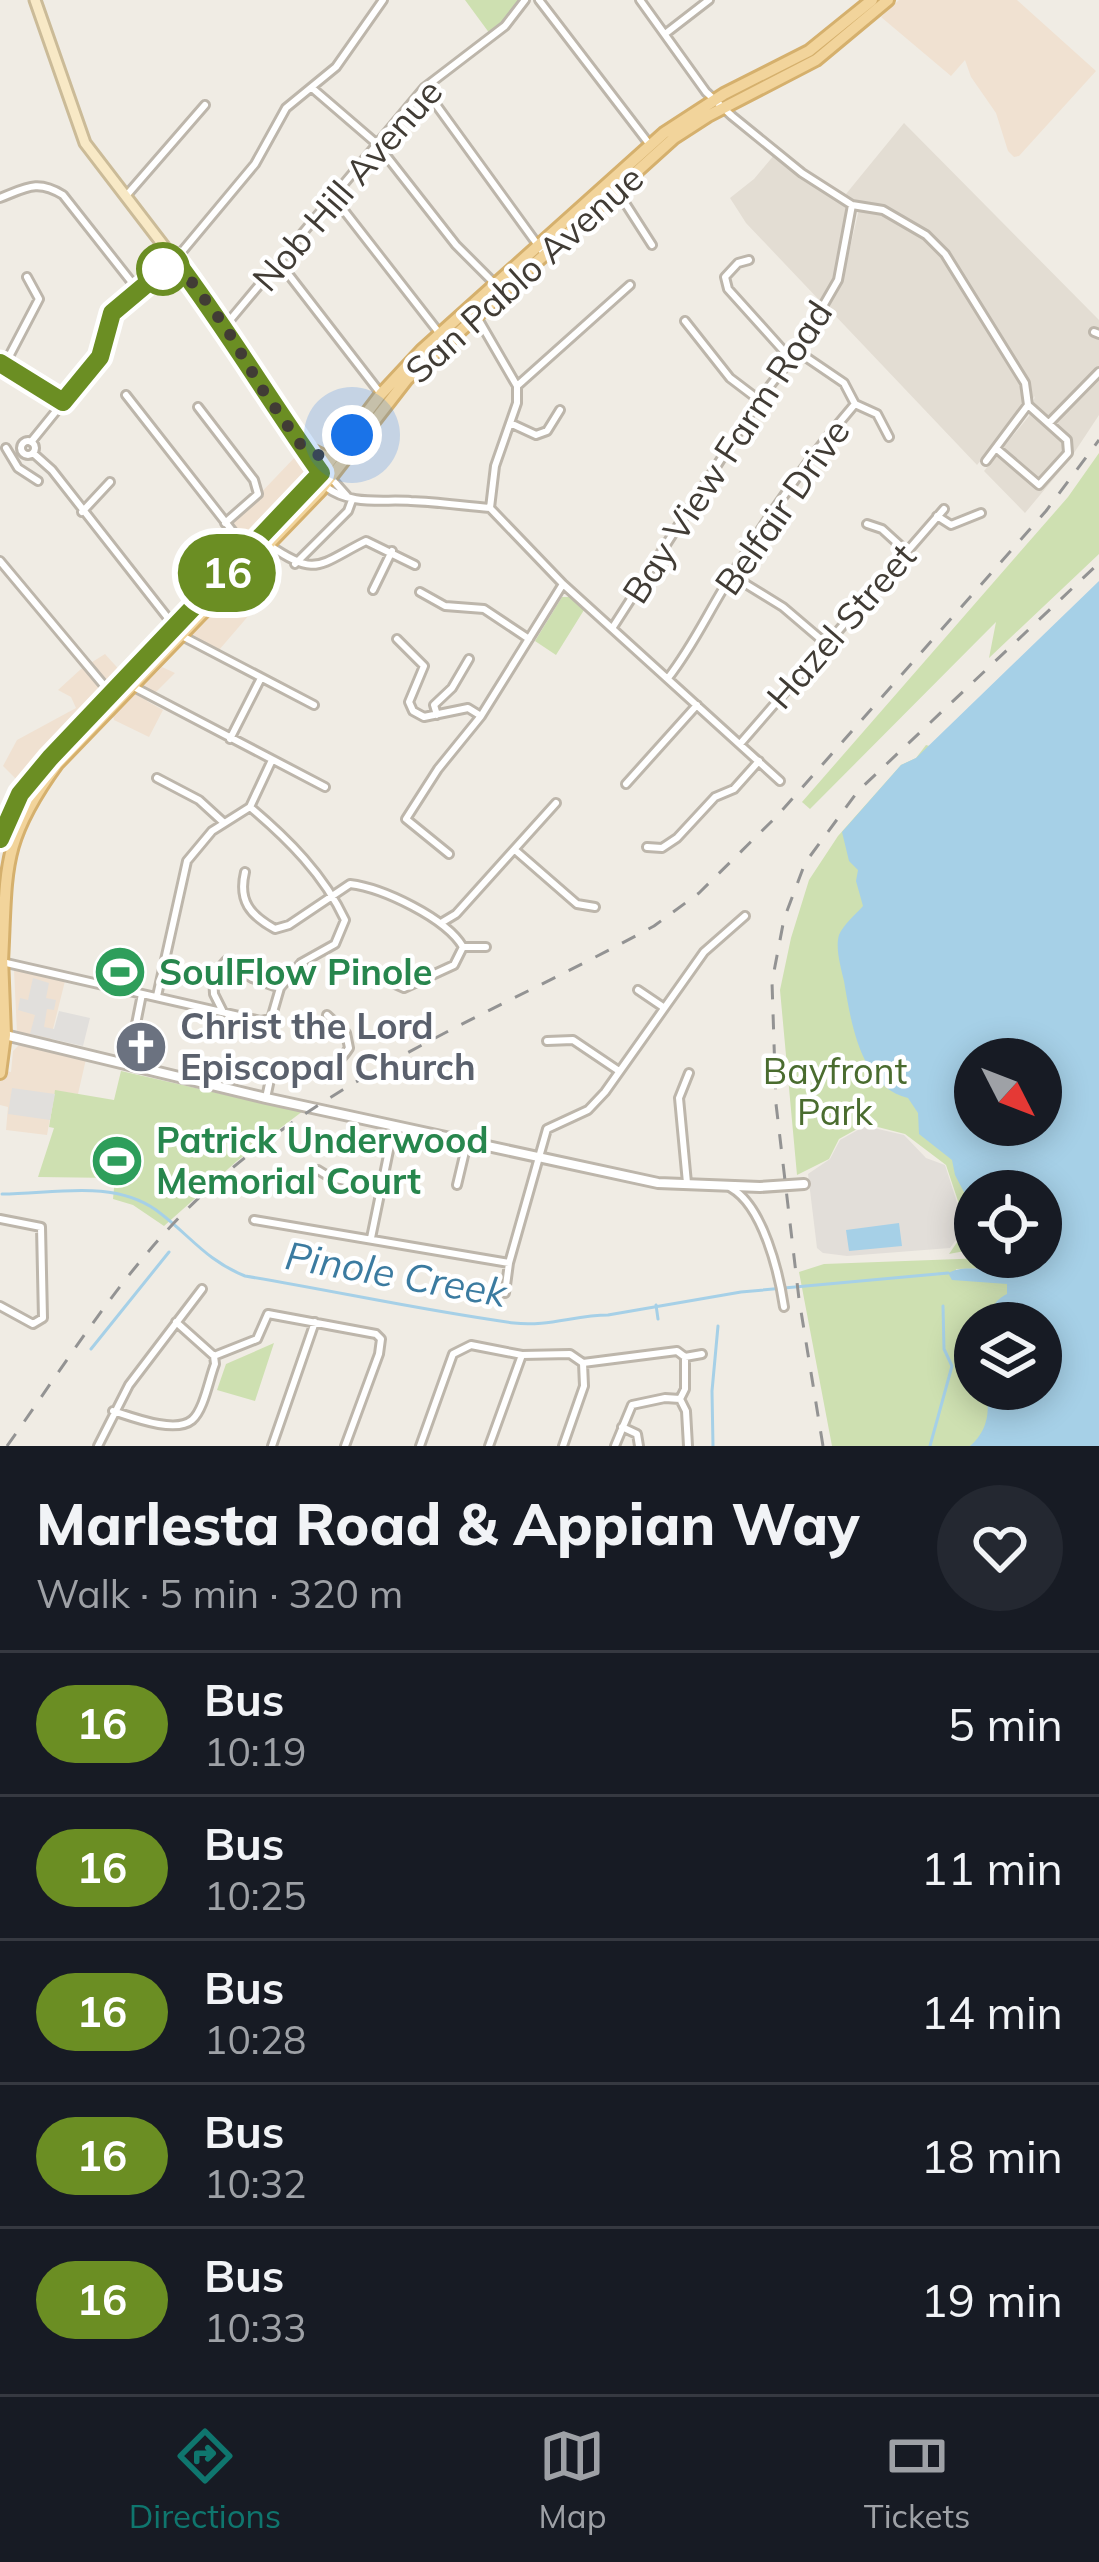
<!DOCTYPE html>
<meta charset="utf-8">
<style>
body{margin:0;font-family:Mulish,sans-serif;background:#242831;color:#f1f3f6;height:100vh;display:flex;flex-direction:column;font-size:45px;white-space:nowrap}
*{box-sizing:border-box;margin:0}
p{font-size:39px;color:#9ea1a6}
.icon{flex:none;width:66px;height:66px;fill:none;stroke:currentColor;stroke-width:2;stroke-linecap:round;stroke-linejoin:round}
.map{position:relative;height:1446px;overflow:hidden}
.panel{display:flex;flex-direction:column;background:#171b24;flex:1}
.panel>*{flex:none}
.badge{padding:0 24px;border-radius:39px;font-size:42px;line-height:78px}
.needle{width:78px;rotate:132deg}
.buttons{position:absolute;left:954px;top:1038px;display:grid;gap:24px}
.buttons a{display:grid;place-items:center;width:108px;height:108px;border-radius:50%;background:#171b24;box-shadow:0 6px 30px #0003;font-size:60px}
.you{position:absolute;width:60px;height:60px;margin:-30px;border:9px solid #fff;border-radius:50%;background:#1a73e8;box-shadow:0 0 0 18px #1a73e833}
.map>.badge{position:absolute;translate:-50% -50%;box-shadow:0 0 0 6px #fff}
.round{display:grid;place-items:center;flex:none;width:126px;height:126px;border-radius:63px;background:#242831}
.head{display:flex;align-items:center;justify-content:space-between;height:204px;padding:0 36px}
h1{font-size:57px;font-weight:800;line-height:90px}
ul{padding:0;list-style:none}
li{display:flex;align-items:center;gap:36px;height:144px;padding:0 36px;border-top:3px solid #363941}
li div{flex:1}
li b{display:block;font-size:45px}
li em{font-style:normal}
li .badge{min-width:132px;font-weight:700;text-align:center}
.tabs{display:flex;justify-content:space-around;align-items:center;height:168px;border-top:3px solid #363941;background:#171b24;font-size:33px;color:#9ea1a6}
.tabs a{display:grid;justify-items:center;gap:6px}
.tabs .active{color:#0f766e}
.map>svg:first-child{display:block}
.residential{fill:#e3ddd3}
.commercial{fill:#f0e1d1}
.industrial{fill:#e2ded9}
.green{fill:#cee0b1;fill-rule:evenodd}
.parking{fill:#e1dfdc}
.water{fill:#a6d0e7;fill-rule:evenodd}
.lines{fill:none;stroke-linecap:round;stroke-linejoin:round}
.stream{stroke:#a6d0e7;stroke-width:3}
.minor-casing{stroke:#bdb6ab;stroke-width:12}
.tertiary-casing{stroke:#bdb6ab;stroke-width:14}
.secondary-casing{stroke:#cbbb98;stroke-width:15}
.primary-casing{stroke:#d5b06d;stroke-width:16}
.minor{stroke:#fff;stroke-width:6}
.tertiary{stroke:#fff;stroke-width:8}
.secondary{stroke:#f8e9c6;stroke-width:9}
.primary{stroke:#f2d49b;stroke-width:10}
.rail{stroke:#939393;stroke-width:3;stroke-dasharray:15 15;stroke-linecap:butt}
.line-casing{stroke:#fff;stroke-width:27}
.line{stroke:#6b8e23;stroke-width:18}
.walk{stroke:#413c35;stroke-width:12;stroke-dasharray:0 21.6}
.stop-dot{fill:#fff;stroke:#6b8e23;stroke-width:6}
.labels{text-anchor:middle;stroke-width:9;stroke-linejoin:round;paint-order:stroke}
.street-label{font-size:36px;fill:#413c35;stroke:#fff}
.leisure-label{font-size:36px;font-weight:bold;fill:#27864d;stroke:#fff;text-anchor:start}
.worship-label{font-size:36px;font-weight:bold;fill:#5b616d;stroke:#fff;text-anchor:start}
.park-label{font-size:36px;fill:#4a6c2f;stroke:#fff}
.water-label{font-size:39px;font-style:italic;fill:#3b7ba0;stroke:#fff}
</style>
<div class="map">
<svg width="1099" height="1446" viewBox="0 0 1099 1446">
<rect width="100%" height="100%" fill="#f0ece4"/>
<path class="residential" d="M 904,123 L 1099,320 L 1099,415 L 1070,459 L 1025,513 L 984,471 L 1029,416 L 1035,396 L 977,465 L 828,308 L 845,270 L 859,209 L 846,194 Z
M 775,154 L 848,206 L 835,277 L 822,303 L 746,223 L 730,198 L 754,179 Z"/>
<path class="commercial" d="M 899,0 L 1017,0 L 1096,71 L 1019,156 L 1014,157 L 1008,151 L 996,113 L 971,77 L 965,60 L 951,76 L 881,17 Z
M 296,456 L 312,476 L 249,542 L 231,524 Z
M 249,574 L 269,592 L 219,650 L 188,636 Z
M 105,654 L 124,675 L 21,784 L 3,766 L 17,740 L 76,708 L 71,697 L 58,690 L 81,669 Z
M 162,667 L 175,673 L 147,701 L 163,710 L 149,737 L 114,720 L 113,716 Z
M 14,970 L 65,981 L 50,1041 L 17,1033 Z
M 19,1045 L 86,1059 L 78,1094 L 55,1091 L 47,1135 L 6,1130 L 8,1107 L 0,1105 L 0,1070 L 11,1072 L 13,1051 Z"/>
<path class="industrial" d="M 865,1126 L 904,1135 L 926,1158 L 945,1165 L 965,1227 L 950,1248 L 847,1256 L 823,1253 L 817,1248 L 808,1174 L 830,1159 L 840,1140 Z"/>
<path class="green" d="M 465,0 L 521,0 L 512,14 L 490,34 Z
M 1099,453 L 1099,554 L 989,658 L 996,622 L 810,809 L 802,802 L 1068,497 Z
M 562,597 L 569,597 L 584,610 L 556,655 L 535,641 Z
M 926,745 L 1099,797 L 1041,1191 L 975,1191 L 975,1249 L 949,1254 L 967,1228 L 946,1165 L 905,1134 L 866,1124 L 839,1139 L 829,1159 L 797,1175 L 780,990 L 791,938 L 809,880 L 838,836 L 901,765 L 916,758 ZM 975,1059 L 1041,1059 L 1041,1125 L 975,1125 Z
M 121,1071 L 284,1108 L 303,1111 L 237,1161 L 164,1226 L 133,1205 L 113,1199 L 115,1178 L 38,1177 L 54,1128 L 49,1127 L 55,1090 L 114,1100 Z
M 1013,1257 L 997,1268 L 956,1269 L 953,1280 L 1002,1280 L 1007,1284 L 1007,1294 L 1099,1293 L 1099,1446 L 832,1446 L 799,1272 L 824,1264 ZM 975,1323 L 1041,1323 L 1041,1389 L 975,1389 Z
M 274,1343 L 255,1401 L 217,1390 L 226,1364 Z"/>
<path class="parking" d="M 33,978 L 49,983 L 46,998 L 56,1000 L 54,1010 L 47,1009 L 44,1027 L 54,1029 L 59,1011 L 90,1018 L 83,1046 L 30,1034 L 35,1015 L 18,1010 L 20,998 L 28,1000 Z
M 12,1088 L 55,1094 L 50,1120 L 8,1114 Z"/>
<path class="water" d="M 1099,581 L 1099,1446 L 970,1446 C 987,1432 992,1409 984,1389 L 1041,1389 L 1041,1323 L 992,1323 C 992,1308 993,1301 1007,1294 L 1007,1284 L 952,1280 L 948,1273 C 962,1266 975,1270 990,1268 C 1010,1266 1016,1257 1041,1257 L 1041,1191 L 975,1191 L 975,1213 L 955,1175 L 952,1160 L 919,1134 L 918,1113 L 908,1098 C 860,1086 851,1022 844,981 C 841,968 835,948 839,935 C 843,925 856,914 863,906 L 856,881 L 858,870 L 849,861 L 842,832 L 901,765 L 916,758 ZM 1041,1059 L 1041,1125 L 975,1125 L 975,1059 Z
M 899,1223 L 902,1246 L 849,1251 L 846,1230 Z"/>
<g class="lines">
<path class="stream" d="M 2,1194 C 53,1194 112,1179 156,1210 C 189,1234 205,1260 245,1276 C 335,1291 425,1311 514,1323 C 547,1327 576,1315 608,1315 L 741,1292 L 948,1273
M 656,1305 L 658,1319
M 91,1349 L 169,1252
M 713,1446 L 712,1391 L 718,1326
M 930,1446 L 952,1366 L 944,1349 L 943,1306"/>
<g class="minor-casing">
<path id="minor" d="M 539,0 L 650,145
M 640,0 L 706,92 L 732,116 L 802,173 L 852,205 L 883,210 L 926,235 L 945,254 L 1025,383 L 1028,405
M 665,34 L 709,0
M 312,88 L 377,144 L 456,245 L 493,282
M 424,88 L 545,255
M 618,192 L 652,245
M 126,196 L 205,105
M 0,198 C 26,188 37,179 63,195 L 137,289
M 335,199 L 447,343
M 749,260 L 738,263 L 725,277 L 728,289 L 790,358
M 279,262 L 381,394
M 477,317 L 517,386 L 517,403 L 495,466 L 490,508
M 685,321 L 730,378 L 759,400
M 225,326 L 424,88 L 505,26 L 525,0
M 1094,332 L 1099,334
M 797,351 L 844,383 L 855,404
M 0,364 L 63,402
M 4,366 L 39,299 L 27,277
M 517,386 L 630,285
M 126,395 L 248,551
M 855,404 L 877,414 L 889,437
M 198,407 L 254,480 L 258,494 L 225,523
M 510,423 L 536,435 L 547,431 L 560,410
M 1049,423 L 1099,372
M21 448a7 7 0 1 1 14 0a7 7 0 1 1-14 0Z
M 31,442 L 100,357 L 112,313 L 175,260 L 255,164 L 286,108 L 336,67 L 383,0
M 6,448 L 18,468 L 38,481
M 997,449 L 1039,485 L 1068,453 L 1067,440 L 1028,405
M 33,453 L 52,470 L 182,636 L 314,705
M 986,461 L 1028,405
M 331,478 L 347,496
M 326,487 C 351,506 382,499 411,501 C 438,502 464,506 490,508 L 563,584 L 780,781
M 82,512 L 110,482
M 937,516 L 951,525 L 981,513
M 867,524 L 882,529 L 905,550
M 269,545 C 317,578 318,565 366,541 L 415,565
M 0,561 L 112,695
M 295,564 L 348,511 L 352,500
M 731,575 L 783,607 L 824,642
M 373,590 L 392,551
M 420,592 L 445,606 L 484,609 L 529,639
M 613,627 L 759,400 L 797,351 L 838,280 L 852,205
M 397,639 L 424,666 L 409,702 L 413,711 L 424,717 L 468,708 L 481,716
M 668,678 C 694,645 710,608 733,573 C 770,513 809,457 855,404
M 132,686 L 325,787
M 437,715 L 434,705 L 452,688 L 469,659
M 230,739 L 261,678
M 740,744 L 944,509
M 157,778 L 199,800 L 223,822
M 626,784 L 697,705
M 250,807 L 272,760
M 647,847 L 662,848 L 677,838 L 715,797 L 734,789 L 759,761
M 515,850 L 577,904 L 595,907
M 449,854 L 406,819 L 438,769 L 481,716 L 563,584
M 245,872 C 238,901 250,915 275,929 L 289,925 L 350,884 C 383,888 446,918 463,947 L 454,965 L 404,988 L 386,980
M 441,923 L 456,914 L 556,803
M 463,947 L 486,947
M 2,962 L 261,1021 L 271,1019 L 280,988
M 638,990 L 663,1007
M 157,996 L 187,861 L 212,831 L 250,807
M 223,1012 L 214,994 L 213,976 L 226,961 L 252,978 L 280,988 L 301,963 L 335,944 L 345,920 C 324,875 288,839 250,807
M 547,1041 L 573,1040 L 619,1071
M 128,1064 L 142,994
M 266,1098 L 272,1070 L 278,1067 C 304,1076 333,1074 349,1048 L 346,1033 L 327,1015
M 318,1170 L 331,1178 L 380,1188
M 687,1183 L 679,1098 L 689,1073
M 457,1185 L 467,1143
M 731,1188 C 763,1206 779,1273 784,1307
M 0,1219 L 41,1227 L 43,1318 L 33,1324 L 0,1306
M 254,1220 L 509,1263
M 371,1238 L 394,1126
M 505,1293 L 509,1263 L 547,1129 L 588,1110 L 605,1092 L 704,952 L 745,916
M 214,1356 L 257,1339 L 268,1314 L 376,1334 L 381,1339 L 379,1354 L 345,1446
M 583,1363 L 677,1351 L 685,1357 L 702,1354
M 680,1399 L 686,1411 L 688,1446
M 680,1399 L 685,1389 L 685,1357
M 113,1411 C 132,1417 175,1434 192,1420 C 204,1410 209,1379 215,1364 L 214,1356 L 176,1322
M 622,1427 L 637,1434 L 639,1446
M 98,1446 L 129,1385 L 202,1289
M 272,1446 L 315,1322
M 420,1446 L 453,1354 L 471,1345 L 522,1355 L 570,1354 L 583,1363
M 489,1446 L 522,1355
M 563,1446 L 584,1386 L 583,1363
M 615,1446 L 632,1405 L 665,1398 L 680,1399"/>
</g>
<g class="tertiary-casing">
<path id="tertiary" d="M 5,1035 L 266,1098 L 658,1183 L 760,1187 L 804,1184"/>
</g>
<g class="secondary-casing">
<path id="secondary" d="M 35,0 L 85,143 L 225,326 L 323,480"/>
</g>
<g class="primary-casing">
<path id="primary" d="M 301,445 L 326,457 L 338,452
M 0,839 L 21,794 L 50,757 L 321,473 L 381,394 L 422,350 L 664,133 L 724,94 L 809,51 L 872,0
M 2,962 C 7,868 0,843 57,764 L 320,491 L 407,379 L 674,138 L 708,116 L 816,60 L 888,0
M 0,1073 L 5,1035 L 2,957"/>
</g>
<use href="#minor" class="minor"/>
<use href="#tertiary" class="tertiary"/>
<use href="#secondary" class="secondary"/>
<use href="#primary" class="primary"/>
<path class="rail" d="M 7,1446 C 72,1355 130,1258 215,1183 C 343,1069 505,1008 654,926 L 699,893 L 778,815 L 1046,511 L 1099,440
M 823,1446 L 799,1299 L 776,1104 L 772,982 L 784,919 L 805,863 L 858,791 L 1099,563"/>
</g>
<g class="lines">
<g class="line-casing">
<path id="line" d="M 0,363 L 63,402 L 100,357 L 112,313 L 175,260 C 227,329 271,403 321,473 L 50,758 L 20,794 L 0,839"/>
</g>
<use href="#line" class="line"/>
<path class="walk" d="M 163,269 L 175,260 L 225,326 L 262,389 L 301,445 L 320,456 L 331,456 L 352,435"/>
</g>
<defs>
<g id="stadium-disc" transform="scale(2.7)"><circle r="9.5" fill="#2e9e5b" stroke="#fff"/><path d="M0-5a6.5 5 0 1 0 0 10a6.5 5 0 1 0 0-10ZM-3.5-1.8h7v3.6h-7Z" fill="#fff"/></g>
<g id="church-disc" transform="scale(2.7)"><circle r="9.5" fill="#6b7280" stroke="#fff"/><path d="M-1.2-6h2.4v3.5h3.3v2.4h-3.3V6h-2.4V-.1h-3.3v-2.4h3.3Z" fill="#fff"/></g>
</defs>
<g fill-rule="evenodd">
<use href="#stadium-disc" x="120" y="972"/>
<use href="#church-disc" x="141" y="1047"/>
<use href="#stadium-disc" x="117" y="1161"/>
</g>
<circle class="stop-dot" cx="163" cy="269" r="24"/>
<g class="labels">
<g class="street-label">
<text transform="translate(347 185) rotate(-49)" y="13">Nob Hill Avenue</text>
<text transform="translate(524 274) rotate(-42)" y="13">San Pablo Avenue</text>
<text transform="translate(727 452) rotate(-57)" y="13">Bay View Farm Road</text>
<text transform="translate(782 507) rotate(-55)" y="13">Belfair Drive</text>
<text transform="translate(841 626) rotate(-49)" y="13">Hazel Street</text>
</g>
<g class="leisure-label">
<text x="159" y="985">SoulFlow Pinole</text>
<text x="156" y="1153">Patrick Underwood<tspan x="156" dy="41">Memorial Court</tspan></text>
</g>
<g class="worship-label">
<text x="180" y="1039">Christ the Lord<tspan x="180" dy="41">Episcopal Church</tspan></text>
</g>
<g class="park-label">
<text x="835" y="1084">Bayfront<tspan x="835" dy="41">Park</tspan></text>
</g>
<g class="water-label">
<text transform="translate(396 1274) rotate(10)" y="14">Pinole Creek</text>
</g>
</g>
</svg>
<div class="buttons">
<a><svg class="needle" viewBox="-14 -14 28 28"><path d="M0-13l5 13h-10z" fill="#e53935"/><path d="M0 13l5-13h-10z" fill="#9ea1a6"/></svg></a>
<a><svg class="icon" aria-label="locate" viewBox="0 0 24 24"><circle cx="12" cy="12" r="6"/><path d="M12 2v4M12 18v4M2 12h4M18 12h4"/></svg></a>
<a><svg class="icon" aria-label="layers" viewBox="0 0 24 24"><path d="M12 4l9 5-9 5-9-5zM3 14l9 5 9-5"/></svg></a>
</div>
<div class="you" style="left:352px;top:435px"></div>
<b class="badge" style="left:227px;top:573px;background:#6b8e23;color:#fff">16</b>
</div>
<section class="panel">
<div class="head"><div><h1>Marlesta Road &amp; Appian Way</h1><p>Walk · 5 min · 320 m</p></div><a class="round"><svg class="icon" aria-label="heart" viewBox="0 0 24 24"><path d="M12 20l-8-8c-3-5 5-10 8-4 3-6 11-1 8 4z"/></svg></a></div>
<ul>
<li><span class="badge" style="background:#6b8e23;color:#fff">16</span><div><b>Bus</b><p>10:19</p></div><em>5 min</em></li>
<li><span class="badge" style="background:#6b8e23;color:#fff">16</span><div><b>Bus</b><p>10:25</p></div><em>11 min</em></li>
<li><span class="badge" style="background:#6b8e23;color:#fff">16</span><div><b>Bus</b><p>10:28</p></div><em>14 min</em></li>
<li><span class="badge" style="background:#6b8e23;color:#fff">16</span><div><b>Bus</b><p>10:32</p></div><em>18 min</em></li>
<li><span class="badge" style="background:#6b8e23;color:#fff">16</span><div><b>Bus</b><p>10:33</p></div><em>19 min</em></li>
</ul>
</section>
<nav class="tabs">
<a class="active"><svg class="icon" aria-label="directions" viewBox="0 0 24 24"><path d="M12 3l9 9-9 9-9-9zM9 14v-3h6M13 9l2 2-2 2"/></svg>Directions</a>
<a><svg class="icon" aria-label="map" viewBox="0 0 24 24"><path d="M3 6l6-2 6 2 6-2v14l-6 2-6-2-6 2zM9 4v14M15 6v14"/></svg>Map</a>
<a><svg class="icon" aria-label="tickets" viewBox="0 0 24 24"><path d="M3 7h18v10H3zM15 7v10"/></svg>Tickets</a>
</nav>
